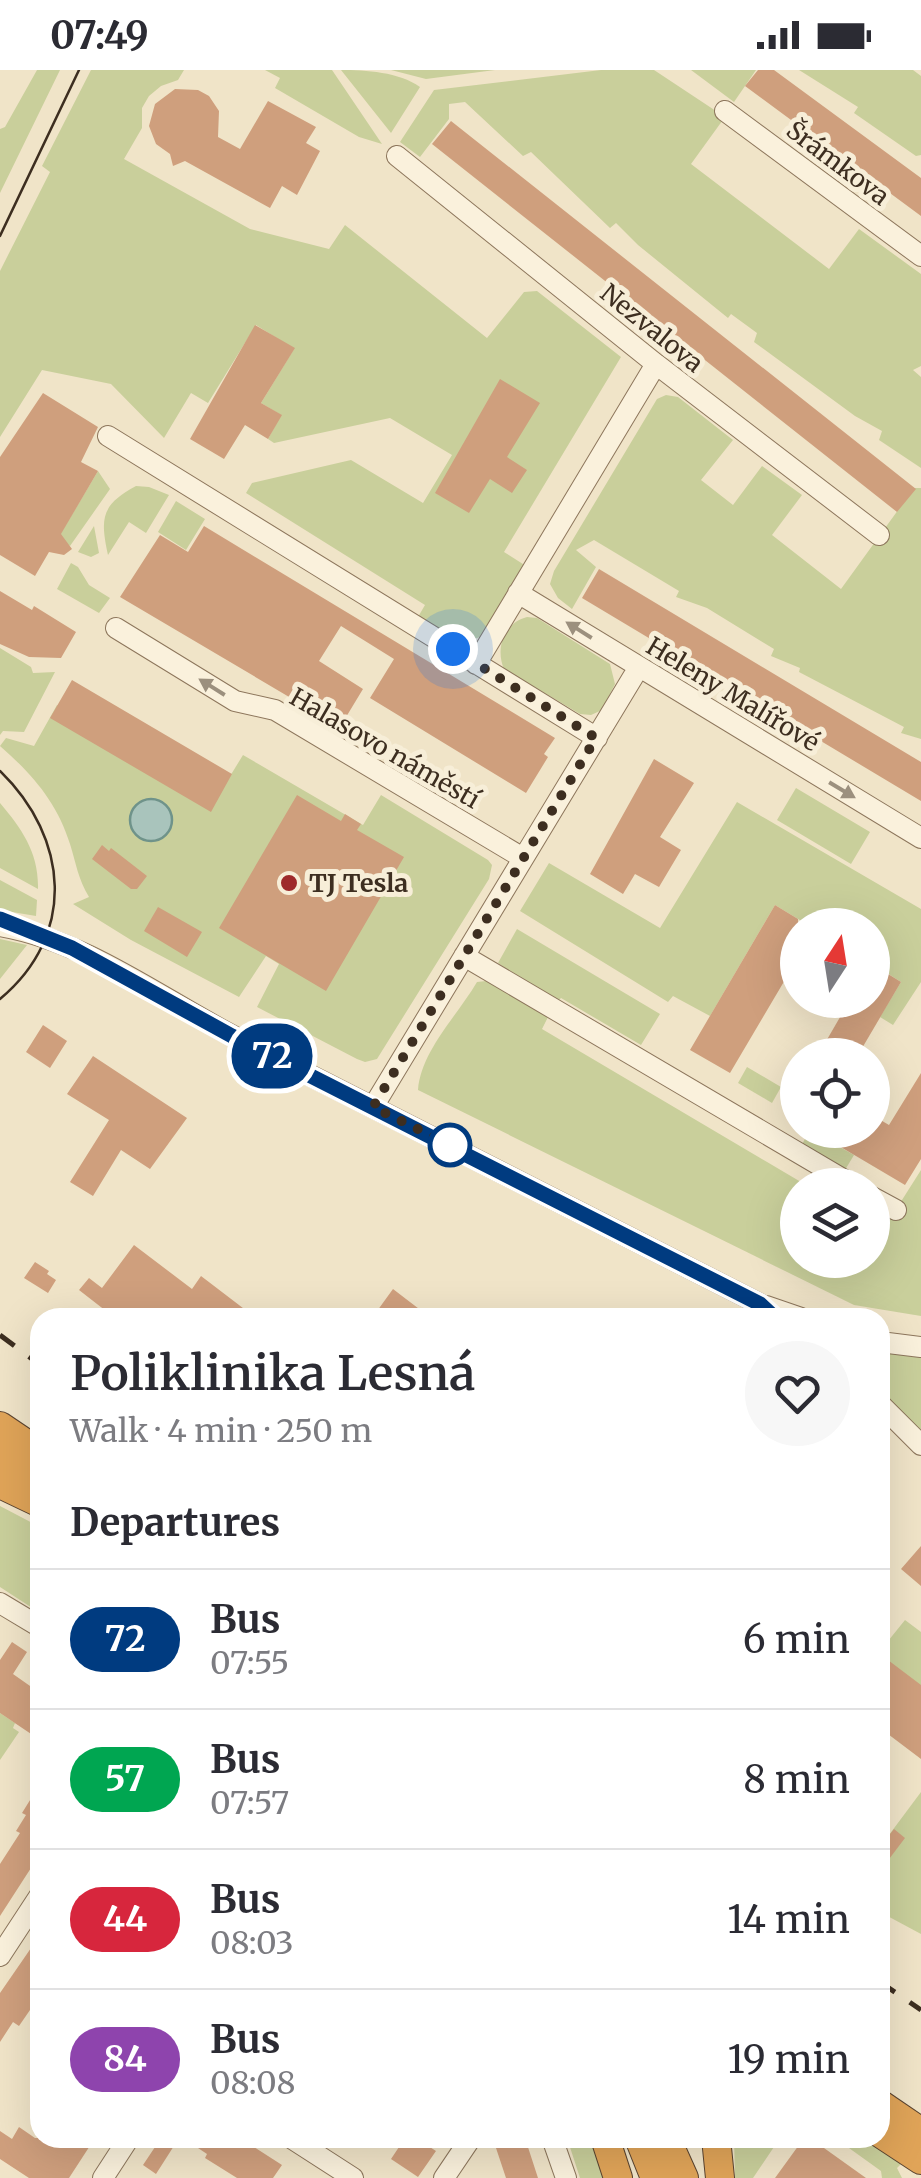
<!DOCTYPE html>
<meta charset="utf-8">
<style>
body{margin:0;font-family:Merriweather,serif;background:#f7f7f7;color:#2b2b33;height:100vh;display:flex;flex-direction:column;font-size:38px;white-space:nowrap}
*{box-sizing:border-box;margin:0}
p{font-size:32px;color:#7c7c81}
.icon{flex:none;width:55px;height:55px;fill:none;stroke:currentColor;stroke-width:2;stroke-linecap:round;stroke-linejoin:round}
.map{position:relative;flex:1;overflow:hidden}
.drawer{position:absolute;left:30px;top:1238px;width:860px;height:840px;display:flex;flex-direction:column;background:#fff;border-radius:30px;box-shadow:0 10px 40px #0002}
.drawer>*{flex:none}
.badge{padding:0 20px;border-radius:32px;font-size:35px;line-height:65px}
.needle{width:65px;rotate:12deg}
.controls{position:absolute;left:780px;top:838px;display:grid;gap:20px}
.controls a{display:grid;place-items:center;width:110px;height:110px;border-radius:50%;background:#fff;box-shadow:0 10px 40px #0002;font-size:50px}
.you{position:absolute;width:50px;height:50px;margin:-25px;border:8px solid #fff;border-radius:50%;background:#1a73e8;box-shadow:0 0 0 15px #1a73e833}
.map>.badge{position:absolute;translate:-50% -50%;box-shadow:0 0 0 5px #fff}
h2{padding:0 40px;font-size:38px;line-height:90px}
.round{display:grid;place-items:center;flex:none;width:105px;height:105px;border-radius:52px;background:#f7f7f7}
.summary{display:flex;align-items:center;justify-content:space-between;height:170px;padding:0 40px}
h1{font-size:48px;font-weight:600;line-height:75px}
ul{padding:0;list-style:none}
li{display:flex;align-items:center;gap:30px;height:140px;padding:0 40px;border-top:2px solid #e1e1e2}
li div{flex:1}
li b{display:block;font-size:38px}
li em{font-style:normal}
li .badge{min-width:110px;font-weight:700;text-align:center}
.status{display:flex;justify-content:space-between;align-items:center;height:70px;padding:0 50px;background:#fff;direction:ltr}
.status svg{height:28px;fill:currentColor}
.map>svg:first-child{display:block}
.green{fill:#c9cf9b}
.water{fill:#a9c4bc;stroke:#6f938a;stroke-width:2.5}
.building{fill:#cf9f7d}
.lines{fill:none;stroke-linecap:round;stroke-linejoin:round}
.minor-casing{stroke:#8d765c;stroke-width:22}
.highway-casing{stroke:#5b4430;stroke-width:30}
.minor{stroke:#faf1dc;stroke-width:20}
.highway{stroke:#e0a458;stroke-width:28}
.tram{stroke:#3d2e20;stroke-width:2.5}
.rail{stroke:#3d2e20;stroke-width:5;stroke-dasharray:18 18;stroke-linecap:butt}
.oneway{fill:#9c907e}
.line-casing{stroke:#fff;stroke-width:22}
.line{stroke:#003b80;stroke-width:15}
.walk{stroke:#3d2e20;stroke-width:10;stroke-dasharray:0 18}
.poi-dot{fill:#9e2a2b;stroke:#f7eed8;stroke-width:4}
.stop-dot{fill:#fff;stroke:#003b80;stroke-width:5}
.labels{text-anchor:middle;stroke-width:10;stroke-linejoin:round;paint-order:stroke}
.street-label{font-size:25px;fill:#3d2e20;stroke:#f7eed8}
.poi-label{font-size:25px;font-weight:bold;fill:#3d2e20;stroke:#f7eed8;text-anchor:start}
</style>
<div class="status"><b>07:49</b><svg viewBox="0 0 49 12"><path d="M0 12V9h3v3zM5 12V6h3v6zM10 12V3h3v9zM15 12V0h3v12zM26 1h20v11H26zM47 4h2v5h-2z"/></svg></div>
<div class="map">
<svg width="921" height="2108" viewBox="0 0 921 2108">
<rect width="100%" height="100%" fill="#f0e4c8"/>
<path class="green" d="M 37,0 L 60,0 L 0,123 L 0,59 L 5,57 Z
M 91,0 L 184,0 L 178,10 L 161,16 L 149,26 L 142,38 L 142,58 L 124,89 L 250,159 L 329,179 L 345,155 L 487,268 L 524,222 L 537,221 L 621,287 L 504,482 L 526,496 L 483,565 C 459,580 439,560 418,547 L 425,535 L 246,423 L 252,413 L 351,390 L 423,433 L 452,385 L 390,348 L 274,373 L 268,369 L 281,345 L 261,333 L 294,279 L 256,255 L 208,333 L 191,323 L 164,368 L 111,314 L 42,300 L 0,367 L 0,201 L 50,102 L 42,96 Z
M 265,0 L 332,0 L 382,74 L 359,67 L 275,18 L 280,8 Z
M 341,0 C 366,0 399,2 420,17 L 391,63 Z
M 391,0 L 495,0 L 426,9 Z
M 601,0 L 654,0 L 725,47 L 691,94 L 829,199 L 859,159 L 921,204 L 921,296 L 913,300 L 921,307 L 921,398 L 879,370 L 882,361 L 855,346 L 754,272 L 757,263 L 731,244 L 728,248 L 638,175 L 616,153 L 610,158 L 531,82 L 523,86 L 465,32 L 449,34 L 449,49 L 420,87 L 400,72 L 434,20 Z
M 691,0 L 756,0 L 734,32 Z
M 799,0 L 913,0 L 921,6 L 921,85 L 916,86 L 854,43 L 858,37 Z
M 666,325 L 678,327 L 733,370 L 701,410 L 733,435 L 762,396 L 802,425 L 772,465 L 841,519 L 914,418 L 921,418 L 921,669 L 901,663 L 904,657 L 799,602 L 800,598 L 771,586 L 774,579 L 707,538 L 676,527 L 679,521 L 594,470 L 576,480 L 596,497 L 572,539 L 558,528 L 550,514 L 554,501 L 657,329 Z
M 98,401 L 110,419 L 70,476 L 58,468 Z
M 136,416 L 149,417 L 169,425 L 146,463 L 129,452 L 108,485 C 100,448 101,435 136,416 Z
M 176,431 L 205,449 L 186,480 L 158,462 Z
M 94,456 L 99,483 L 91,487 L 78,482 Z
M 71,493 L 78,497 L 89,515 L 110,528 L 99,543 L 57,519 Z
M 527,547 L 537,548 L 610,594 L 615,614 L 602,640 L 591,645 L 580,644 L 504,599 C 495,578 504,553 527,547 Z
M 0,578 L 31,597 L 33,603 L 55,602 L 24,662 L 3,661 L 0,665 Z
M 57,635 L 216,729 L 243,685 L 363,755 L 381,725 L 488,790 L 492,795 L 489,809 L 377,989 L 365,992 L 357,989 L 257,937 L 279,894 L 266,886 L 239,927 L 131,870 L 73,834 L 89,827 C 78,809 76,793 70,774 C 57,732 32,704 0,676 L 6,668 L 34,676 Z
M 796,718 L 870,762 L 851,794 L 777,750 Z
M 737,732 L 921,839 L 921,912 L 893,955 L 880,947 L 901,912 L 873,894 L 872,855 L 808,855 L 775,835 L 710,946 L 673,926 L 668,932 L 520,841 L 549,793 L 660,858 Z
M 0,733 C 22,759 39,783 38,819 L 0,798 Z
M 0,810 L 37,830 L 36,846 L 0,840 Z
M 517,859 L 660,944 L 641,975 L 561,928 L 557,932 L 498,893 Z
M 0,869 L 27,875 L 0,909 Z
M 486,911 L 549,945 L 542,959 L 806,1115 L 798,1115 L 798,1190 L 872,1190 L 873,1154 L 883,1160 L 921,1100 L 921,1246 L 854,1235 L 418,1020 C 421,981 457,946 477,912 Z
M 747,997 L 781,1017 L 772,1033 L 738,1013 Z
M 810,1060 L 854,1085 L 845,1100 L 801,1076 Z
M 880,1281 L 921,1285 L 921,1361 L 880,1326 Z
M 0,1436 L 40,1457 L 40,1543 L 0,1517 Z
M 905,1550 L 921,1562 L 921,1618 L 880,1587 L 880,1581 Z
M 0,1643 L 15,1653 L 13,1658 L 19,1662 L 0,1690 Z
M 921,1722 L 921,1864 L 880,1842 L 880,1777 Z
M 567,2068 L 595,2068 L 608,2108 L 580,2108 Z
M 734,2068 L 780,2068 L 753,2108 L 735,2108 Z
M 835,2068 C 862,2068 884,2071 903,2092 L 897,2098 L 902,2108 L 882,2108 L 881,2101 Z"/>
<path class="water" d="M130 750a21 21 0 1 1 42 0a21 21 0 1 1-42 0Z"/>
<path class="building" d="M 758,0 L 774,0 L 921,108 L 921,146 L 745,16 Z
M 175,19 L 198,20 L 209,26 L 219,41 L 218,67 L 240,79 L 268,31 L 316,57 L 306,73 L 320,81 L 297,125 L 282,116 L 270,138 L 185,91 L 173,96 L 170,84 L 156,74 L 149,56 L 155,34 Z
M 451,51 L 916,419 L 897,442 L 432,74 Z
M 255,255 L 295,278 L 261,333 L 282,345 L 268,369 L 245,355 L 224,389 L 190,369 Z
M 500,309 L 540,333 L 507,387 L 527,400 L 512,423 L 490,409 L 469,443 L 435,423 Z
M 43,323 L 98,357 L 81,392 L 98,401 L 61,464 L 72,479 L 64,485 L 49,482 L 35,506 L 0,485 L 0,387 Z
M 204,456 L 555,668 L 544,684 L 548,687 L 526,723 L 370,628 L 394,589 L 341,556 L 319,591 L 363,619 L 340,657 L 120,527 L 160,465 L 188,482 Z
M 599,499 L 921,692 L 921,731 L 582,528 Z
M 0,521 L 32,540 L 34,536 L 76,562 L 61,588 L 29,587 L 0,574 Z
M 72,610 L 232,704 L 211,742 L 50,648 Z
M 654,689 L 694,713 L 660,767 L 681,780 L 659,817 L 635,804 L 623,824 L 590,804 Z
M 297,725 L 341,751 L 345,744 L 361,754 L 357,760 L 404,787 L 326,921 L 219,858 Z
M 102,775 L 109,781 L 111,778 L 147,806 L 137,819 L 131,819 L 92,789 Z
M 775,835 L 798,849 L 798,901 L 792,898 L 730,1003 L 690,980 Z
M 158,837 L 202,862 L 187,887 L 144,861 Z
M 872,894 L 901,912 L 858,985 L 818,985 L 850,930 L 872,930 Z
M 43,955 L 67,971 L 50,998 L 26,982 Z
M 93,986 L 187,1048 L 150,1099 L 121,1080 L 93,1126 L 70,1112 L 109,1050 L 67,1024 Z
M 921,1003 L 921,1089 L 905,1115 L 812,1060 L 872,1060 L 872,1045 L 889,1055 Z
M 134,1175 L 192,1219 L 201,1206 L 256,1248 L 115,1248 L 79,1220 L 89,1208 L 102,1218 Z
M 35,1192 L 49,1201 L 47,1204 L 56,1210 L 48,1223 L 24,1208 Z
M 393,1219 L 406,1229 L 431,1248 L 372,1248 Z
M 921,1476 L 921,1516 L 901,1499 Z
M 12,1572 L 27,1582 L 13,1604 L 40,1623 L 40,1670 L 0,1643 L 0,1590 Z
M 880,1584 L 921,1615 L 921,1689 L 880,1658 Z
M 40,1714 L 40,1784 L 0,1846 L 0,1794 L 20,1763 L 16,1761 L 26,1745 L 22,1743 Z
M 894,1759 L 905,1768 L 880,1801 L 880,1777 Z
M 40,1865 L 40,1942 L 30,1940 L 19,1956 L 13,1952 L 0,1972 L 0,1923 Z
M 19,2057 L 35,2068 L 95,2068 L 69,2108 L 29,2108 L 0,2089 L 0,2061 L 12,2069 Z
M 161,2068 L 179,2068 L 156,2104 L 143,2095 Z
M 183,2068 L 240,2068 L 282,2095 L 273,2108 L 237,2108 L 205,2088 L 207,2084 Z
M 405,2068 L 416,2068 L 436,2081 L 418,2107 L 391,2089 Z
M 525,2068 L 538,2108 L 506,2108 L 496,2078 Z
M 804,2068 L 810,2068 L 866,2108 L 775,2108 Z"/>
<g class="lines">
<g class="minor-casing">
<path id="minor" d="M 725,41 L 921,186
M 397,86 L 656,294 L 879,465
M 108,366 L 597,668
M 518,523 L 921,768
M 116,558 L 235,631 L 275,640 L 523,788
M 476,594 L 656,294
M 0,856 C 87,871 161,929 239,969 C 412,1058 586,1146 760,1234 L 775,1248
M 464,886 L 853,1115
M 373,1037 L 639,597
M 872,1127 L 896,1140
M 766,1236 L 801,1248
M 880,1272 L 921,1277
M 880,1334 L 921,1375
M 0,1533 L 40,1557
M 0,1886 L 40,1825
M 291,2068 L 353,2108
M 552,2068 L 566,2108
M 103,2108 L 129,2068
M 444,2108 L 471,2068"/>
</g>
<g class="highway-casing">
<path id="highway" d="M 0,1356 L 40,1383
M 0,1385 L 40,1404
M 0,1414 L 40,1433
M 880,2034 L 921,2062
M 880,2063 L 921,2090
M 605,2068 L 618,2108
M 639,2068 L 655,2108
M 666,2068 L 684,2108
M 716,2068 L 720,2108"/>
</g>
<use href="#minor" class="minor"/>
<use href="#highway" class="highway"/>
<path class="tram" d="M 0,166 L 79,0
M 0,701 C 69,768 77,865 0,929"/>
<path class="rail" d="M 0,1265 L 40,1295
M 880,1912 L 921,1940"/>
</g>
<defs><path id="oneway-solid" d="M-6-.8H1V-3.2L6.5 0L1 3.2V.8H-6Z" transform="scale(2.5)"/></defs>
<g class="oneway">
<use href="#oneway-solid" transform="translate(579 560) rotate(-148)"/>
<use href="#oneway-solid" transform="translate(212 617) rotate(-148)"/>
<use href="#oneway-solid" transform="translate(842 720) rotate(31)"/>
</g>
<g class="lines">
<g class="line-casing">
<path id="line" d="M 0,849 L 72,878 L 232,966 L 760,1234 L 775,1248"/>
</g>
<use href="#line" class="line"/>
<path class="walk" d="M 450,1075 L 373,1037 L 596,668 L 453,579"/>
</g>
<circle class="poi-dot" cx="289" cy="813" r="10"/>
<circle class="stop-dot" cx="450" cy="1075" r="20"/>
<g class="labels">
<g class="street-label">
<text transform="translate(838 93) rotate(37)" y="9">Šrámkova</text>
<text transform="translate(652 258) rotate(39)" y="9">Nezvalova</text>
<text transform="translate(733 624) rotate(31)" y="9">Heleny Malířové</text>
<text transform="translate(385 678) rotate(30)" y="9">Halasovo náměstí</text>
</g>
<g class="poi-label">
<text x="309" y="822">TJ Tesla</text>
</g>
</g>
</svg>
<div class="controls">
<a><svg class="needle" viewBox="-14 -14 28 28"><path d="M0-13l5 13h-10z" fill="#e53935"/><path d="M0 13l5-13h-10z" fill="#7c7c81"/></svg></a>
<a><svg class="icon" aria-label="locate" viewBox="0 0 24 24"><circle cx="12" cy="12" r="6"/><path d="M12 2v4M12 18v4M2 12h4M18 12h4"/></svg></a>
<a><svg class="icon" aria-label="layers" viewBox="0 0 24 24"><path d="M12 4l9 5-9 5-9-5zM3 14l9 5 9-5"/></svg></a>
</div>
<div class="you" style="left:453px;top:579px"></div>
<b class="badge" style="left:272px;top:986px;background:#003b80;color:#fff">72</b>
<section class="drawer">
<div class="summary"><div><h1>Poliklinika Lesná</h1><p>Walk · 4 min · 250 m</p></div><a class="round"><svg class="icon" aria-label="heart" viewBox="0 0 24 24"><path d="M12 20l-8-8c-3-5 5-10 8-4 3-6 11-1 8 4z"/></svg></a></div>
<h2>Departures</h2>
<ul>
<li><span class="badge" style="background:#003b80;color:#fff">72</span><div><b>Bus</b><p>07:55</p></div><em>6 min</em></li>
<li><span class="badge" style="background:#00a651;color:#fff">57</span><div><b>Bus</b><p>07:57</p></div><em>8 min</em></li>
<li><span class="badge" style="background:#d7263d;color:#fff">44</span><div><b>Bus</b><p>08:03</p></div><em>14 min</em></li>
<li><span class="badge" style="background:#8e44ad;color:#fff">84</span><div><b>Bus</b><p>08:08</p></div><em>19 min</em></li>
</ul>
</section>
</div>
